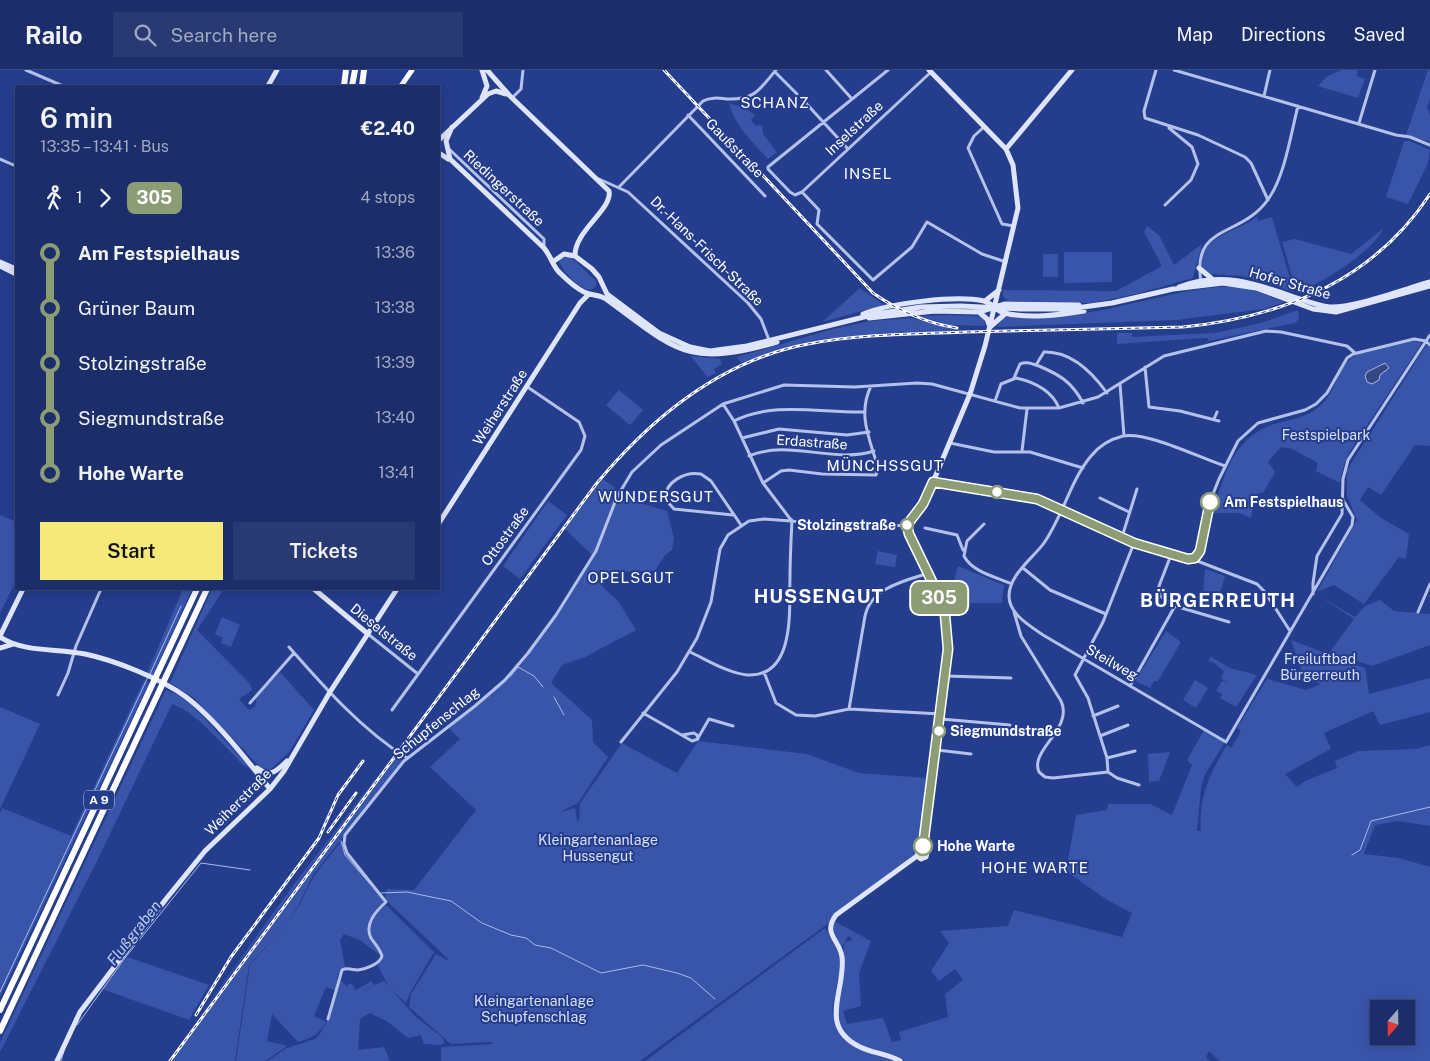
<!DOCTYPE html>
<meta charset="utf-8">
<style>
body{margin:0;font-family:"Public Sans",sans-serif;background:#293a72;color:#f1f3f6;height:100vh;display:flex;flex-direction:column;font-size:19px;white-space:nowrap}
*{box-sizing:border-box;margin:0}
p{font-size:16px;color:#a0a8c1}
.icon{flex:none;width:28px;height:28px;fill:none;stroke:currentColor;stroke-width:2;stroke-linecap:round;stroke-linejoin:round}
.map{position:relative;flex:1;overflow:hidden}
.panel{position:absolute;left:15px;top:15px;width:425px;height:505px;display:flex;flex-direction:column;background:#1c2e6a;border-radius:0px;box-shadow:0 2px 12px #0003,0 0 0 1px #3a4a7e}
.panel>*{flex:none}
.badge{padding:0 10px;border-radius:8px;font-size:18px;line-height:32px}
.needle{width:32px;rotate:200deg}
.fabs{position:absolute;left:1370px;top:930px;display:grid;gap:10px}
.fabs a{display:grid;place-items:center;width:45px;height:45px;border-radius:0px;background:#1c2e6a;box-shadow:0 2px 12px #0003,0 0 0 1px #3a4a7e;font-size:25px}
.map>.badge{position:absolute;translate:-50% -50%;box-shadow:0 0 0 2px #fff}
.legs{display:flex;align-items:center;gap:8px;height:55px;padding:0 25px;font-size:16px}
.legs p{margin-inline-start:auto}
.head{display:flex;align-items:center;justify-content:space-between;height:85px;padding:0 25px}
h1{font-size:28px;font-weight:600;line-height:38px}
.cta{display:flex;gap:10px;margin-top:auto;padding:10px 25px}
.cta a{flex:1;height:58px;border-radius:0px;background:#f5ea79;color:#111;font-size:20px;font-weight:600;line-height:58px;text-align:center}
.cta a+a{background:#293a72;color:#f1f3f6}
ul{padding:0 25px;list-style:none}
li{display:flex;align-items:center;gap:18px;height:55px;font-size:19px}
li i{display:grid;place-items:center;width:8px;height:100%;margin:0 6px;background:currentColor}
li i::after{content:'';width:12px;height:12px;margin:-6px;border:4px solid;border-radius:50%;background:#1c2e6a}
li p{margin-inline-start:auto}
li:first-child i{background:linear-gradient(#0000 50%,currentColor 0)}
li:last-child i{background:linear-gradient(currentColor 50%,#0000 0)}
header{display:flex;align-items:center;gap:30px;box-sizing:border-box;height:70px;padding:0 25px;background:#1c2e6a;border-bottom:1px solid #3a4a7e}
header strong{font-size:24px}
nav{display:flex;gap:28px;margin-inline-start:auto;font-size:18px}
.search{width:350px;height:45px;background:#293a72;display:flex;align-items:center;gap:12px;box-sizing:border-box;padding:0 18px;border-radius:0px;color:#a0a8c1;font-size:19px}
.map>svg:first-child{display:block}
.green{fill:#3955aa;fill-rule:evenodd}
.water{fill:#354782;stroke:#a9baeb}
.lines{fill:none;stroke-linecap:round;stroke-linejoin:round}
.stream{stroke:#a9baeb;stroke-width:1}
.street{stroke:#b4c2eb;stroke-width:3}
.secondary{stroke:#dfe5f9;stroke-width:5}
.primary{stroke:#f9faff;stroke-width:5}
.highway{stroke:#fff;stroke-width:6}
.rail-casing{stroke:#fff;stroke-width:3}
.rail{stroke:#253d8d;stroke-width:1;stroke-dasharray:4;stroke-linecap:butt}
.line-1-casing{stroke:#fff;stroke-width:11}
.line-1{stroke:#8c9d75;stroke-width:8}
.stop-1-dot{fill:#fff;stroke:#8c9d75;stroke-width:2.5}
.labels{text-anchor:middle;stroke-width:4;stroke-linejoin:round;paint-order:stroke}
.shield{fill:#253d8d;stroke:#bec5dd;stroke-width:1}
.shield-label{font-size:12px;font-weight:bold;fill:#fff}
.street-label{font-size:14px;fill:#fff;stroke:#253d8d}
.park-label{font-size:14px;fill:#d9e1f8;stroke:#253d8d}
.stop-label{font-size:14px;font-weight:bold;fill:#fff;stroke:#253d8d;text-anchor:start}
.neighbourhood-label{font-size:15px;letter-spacing:1px;fill:#fff;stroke:#253d8d}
.water-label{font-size:15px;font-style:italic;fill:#c0cdf2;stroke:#253d8d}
.district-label{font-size:19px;font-weight:bold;letter-spacing:1px;fill:#fff;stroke:#253d8d}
</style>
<header>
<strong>Railo</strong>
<div class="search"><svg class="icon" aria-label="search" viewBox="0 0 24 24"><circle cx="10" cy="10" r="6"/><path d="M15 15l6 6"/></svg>Search here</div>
<nav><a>Map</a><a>Directions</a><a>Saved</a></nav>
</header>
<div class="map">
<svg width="1430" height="991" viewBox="0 0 1430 991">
<rect width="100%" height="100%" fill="#253d8d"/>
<path class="green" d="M 1341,0 L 1357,0 L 1357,6 L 1365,9 L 1358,28 L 1318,16 L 1326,7 Z
M 1428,0 L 1430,0 L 1430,29 L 1427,37 L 1430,46 L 1430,72 L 1406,65 Z
M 729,33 L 746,39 L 755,45 L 751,50 L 756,56 L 762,55 L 763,64 L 777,82 L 768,89 C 752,71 736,58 729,33 Z
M 1404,71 L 1410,71 L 1430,80 L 1427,95 L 1408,134 L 1386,127 Z
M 1257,147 L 1258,151 L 1272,147 L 1294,222 L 1242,206 L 1209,204 L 1203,200 C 1194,167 1238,162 1257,147 Z
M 1147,156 L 1159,165 L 1174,195 L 1202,174 L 1193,208 L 1136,224 L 1092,233 L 1008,231 L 1003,226 L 1003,220 L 1116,221 L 1162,196 L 1144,162 Z
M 1384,158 C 1370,184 1325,211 1297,223 L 1282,172 L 1295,169 L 1351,184 Z
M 1064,182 L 1112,182 L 1112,212 L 1064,213 Z
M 1043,184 L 1058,184 L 1058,207 L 1043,207 Z
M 564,185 L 571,187 L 596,211 L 596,216 L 593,219 C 582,223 562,201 559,191 Z
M 1232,216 L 1256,221 L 1285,232 L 1264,239 L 1176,250 L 997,257 L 1003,248 L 1008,247 C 1040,248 1071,246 1103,240 C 1146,231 1188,218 1232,216 Z
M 860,218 L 884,235 L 822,252 Z
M 1298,240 L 1299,249 L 1295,253 L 1208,271 L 1208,268 L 1202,268 L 1117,274 L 1117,263 L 1132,263 L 1132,267 L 1215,263 L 1261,253 Z
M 948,245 L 977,246 L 984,249 L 985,256 L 949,255 L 919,246 Z
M 911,248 L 946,258 L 972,261 L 842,267 L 788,277 L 741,293 L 737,287 L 833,259 L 871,251 Z
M 1414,271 L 1422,273 L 1350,381 L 1344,394 L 1340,413 L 1316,401 L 1318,393 L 1292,379 L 1281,377 L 1268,392 L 1275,402 L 1263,423 L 1260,423 L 1254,430 L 1251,448 L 1239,443 L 1212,443 C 1225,405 1232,368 1274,354 C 1289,350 1308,347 1320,336 C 1331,327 1335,312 1341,300 C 1354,276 1390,275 1414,271 Z
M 1427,274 L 1430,277 L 1430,376 L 1415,375 L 1381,425 L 1368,417 L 1360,430 L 1381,448 L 1409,464 L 1406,489 L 1399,487 L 1364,534 L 1334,515 L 1317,522 L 1357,450 L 1347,425 L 1347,400 Z
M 691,286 L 720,289 L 722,294 L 714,299 L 716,303 L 707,307 Z
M 619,320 L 643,340 L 630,355 L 606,335 Z
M 603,409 L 615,418 L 610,427 L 616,430 L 618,426 L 667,441 L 674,468 L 672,480 L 665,485 L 655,501 L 614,502 L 602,516 L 618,531 L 636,560 L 585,587 L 562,595 L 551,613 L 592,650 L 593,672 L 608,687 L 578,733 L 558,743 L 575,738 L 577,751 L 579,751 L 580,733 L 622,673 L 677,703 L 698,671 L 807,684 L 859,703 L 927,708 L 917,784 L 833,850 L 640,991 L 441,991 L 441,977 L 492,974 L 492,972 L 451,974 L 409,937 L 411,924 L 436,884 L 447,890 L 448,889 L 391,835 L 385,828 L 387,819 L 414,820 L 476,740 L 430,697 L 460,669 L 448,657 L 505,610 L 556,545 L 592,485 L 565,459 Z
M 548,431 L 567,445 L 520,509 L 503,496 Z
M 0,445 L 16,452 L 16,511 L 0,543 Z
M 878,481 L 897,485 L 895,497 L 875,494 Z
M 958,496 L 1004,515 L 1002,533 L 948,533 Z
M 1205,499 L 1225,506 L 1218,529 L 1203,524 Z
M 183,519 L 192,519 L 153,605 L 147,603 Z
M 212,519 L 224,519 L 197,560 L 250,614 L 252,620 L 239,629 L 249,640 L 255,637 L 257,626 L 280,602 L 314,640 L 290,681 L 270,700 L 260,697 L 194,628 L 170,613 Z
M 1319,526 L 1355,547 L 1365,536 L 1380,530 L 1394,541 L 1430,544 L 1430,575 L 1372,596 L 1330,582 L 1354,549 Z
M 222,547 L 240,555 L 231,577 L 221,573 L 223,568 L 215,564 Z
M 1166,561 L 1181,572 L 1158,611 L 1154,611 L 1150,618 L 1135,611 Z
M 1291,570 L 1365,598 L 1369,624 L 1430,608 L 1430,642 L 1380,655 L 1373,641 L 1371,642 L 1324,663 L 1331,679 L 1285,704 L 1297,717 L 1305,711 L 1337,698 L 1335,691 L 1359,681 L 1416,679 L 1430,675 L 1430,756 L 1398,751 L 1375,755 L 1364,784 L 1399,788 L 1430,797 L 1430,991 L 1219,991 L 1209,981 L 1206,988 L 1210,991 L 903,991 C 889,984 873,982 859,975 C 826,957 840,912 843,882 L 845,872 L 851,871 L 852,868 L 848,866 L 841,879 L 832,856 L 834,851 L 871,871 L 859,903 L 861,936 L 843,941 L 847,954 L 883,948 L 892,972 L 901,970 L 899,962 L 948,947 L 945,924 L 963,910 L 955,899 L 939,911 L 931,901 L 949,873 L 940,861 L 1008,856 L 1014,840 L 1122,867 L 1132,843 L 1107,830 L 1066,801 L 1076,745 L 1107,740 L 1108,734 L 1150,734 L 1172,745 L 1192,695 L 1187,690 L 1204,660 L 1225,672 L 1205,704 L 1201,718 L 1197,761 L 1201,761 C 1198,728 1210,703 1227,675 L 1231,678 L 1241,661 L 1237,658 L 1267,609 L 1306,620 L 1321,614 L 1304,607 ZM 1379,939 L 1406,939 L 1406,966 L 1379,966 Z
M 1211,587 L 1230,598 L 1257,605 L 1236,637 L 1220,628 L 1222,624 L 1216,621 L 1222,611 L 1227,613 L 1221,608 L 1224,601 L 1213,592 L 1208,591 Z
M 144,610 L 149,613 L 0,927 L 0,743 L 2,738 L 71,766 Z
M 1195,610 L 1208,618 L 1196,638 L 1183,630 Z
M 166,620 L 176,624 L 190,633 L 253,700 L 243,695 L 202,653 L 183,639 L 172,634 L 97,791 L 0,982 L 0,973 Z
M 0,637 L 40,654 L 0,739 Z
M 1170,682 L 1159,711 L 1149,712 L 1148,684 Z
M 398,685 L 403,691 L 313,805 L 299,834 L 286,855 L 249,895 L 235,991 L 172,991 Z
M 375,709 L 376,709 L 193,955 L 292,817 Z
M 342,770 L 346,784 L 384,831 L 372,846 L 368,859 L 381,886 L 360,870 L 344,864 L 340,870 L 345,897 L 338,904 L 335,920 L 326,917 L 314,946 L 326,952 C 318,965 312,968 298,972 L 272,944 L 267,971 L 287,976 L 265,991 L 236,991 L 250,895 L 286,855 L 300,834 L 314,806 Z
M 386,835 L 434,882 L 410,923 L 406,933 L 389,917 L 377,894 L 382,889 C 372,867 361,852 386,835 Z
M 825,858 L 840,886 L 839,903 L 832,941 L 839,962 L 846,971 L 857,979 L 895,991 L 645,991 Z
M 127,887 L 209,915 L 189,950 L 102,919 Z
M 339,908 L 346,916 L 351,913 L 356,920 L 371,911 L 374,915 L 384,911 L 415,946 L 443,968 L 444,973 L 441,975 L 424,974 L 421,965 L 408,968 L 388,952 L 370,943 L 360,949 L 358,980 L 384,977 L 390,991 L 267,991 L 287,978 L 315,969 L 319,965 L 331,945 Z"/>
<path class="water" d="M 1385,293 L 1389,298 L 1380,305 L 1379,310 L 1372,314 L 1367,312 L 1365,306 L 1367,302 Z"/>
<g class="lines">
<path class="stream" d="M 150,604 L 181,536
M 510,607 L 518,597 L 534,606 L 543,617
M 554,627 L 564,645
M 341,771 L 345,785 L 371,815
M 1352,785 L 1360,780 L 1371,751 L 1430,737
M 381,823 L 407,822 L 451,831 L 482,853 L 511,865 L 526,868 L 535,875 L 551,878 L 601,903 L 643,895 L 677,903 L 691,908 L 715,929
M 0,922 L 148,607
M 77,955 L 125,888 L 201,793 L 250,800
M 61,991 L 64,981"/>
<path class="street" d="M 26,0 L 63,16
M 826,0 L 852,29
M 888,0 L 768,97 L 768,99 L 790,122 L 795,125 L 802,122 L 931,2
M 1156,0 L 1144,41 L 1145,48 L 1198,65 L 1245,87 L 1251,93 L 1268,130
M 1174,0 L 1396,65 L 1410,67 L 1430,75
M 775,2 L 797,24
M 1264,26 L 1270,0
M 512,28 L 521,19 L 523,0
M 803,30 L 848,79
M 688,45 L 765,126
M 1359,53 L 1375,0
M 984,57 L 974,66 L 968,78 L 1002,154 L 1014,156
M 449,79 L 544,169 L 544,177
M 0,89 L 16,96
M 599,109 L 628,122 L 748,233 L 761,249 L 769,270
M 619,117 L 703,31 C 710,27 718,28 727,29 C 755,30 759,20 776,0
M 802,122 L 819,140 L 817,154 L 873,210 L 912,177 L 927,152 L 982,184 L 1006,192
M 1165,135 L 1191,110 L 1198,94 L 1192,77 L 1169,58
M 1201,212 C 1191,152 1242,169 1269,128 C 1285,105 1291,63 1298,36
M 1426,271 L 1430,275
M 1036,295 L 1044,282 C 1071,281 1092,302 1107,323
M 1145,297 L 1149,337 L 1180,341 L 1219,351
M 1014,308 L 1020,294 C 1027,291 1032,294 1039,296 C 1060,305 1072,312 1083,333
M 1120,314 L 1124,366
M 995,331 L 1001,314 L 1016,308 C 1034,312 1052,321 1059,338
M 723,334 L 734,351 L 763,413 L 791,450
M 1214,349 L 1217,342
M 734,351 C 773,331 821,343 863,342
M 742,368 L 779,359 L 847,365 L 869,362
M 950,373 L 994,382 L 1030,382 L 1083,398
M 1022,381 L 1027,339
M 749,386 C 790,369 833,394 874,381
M 1225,396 C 1200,388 1146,361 1123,366 C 1111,369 1099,376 1091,386 C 1070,411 1063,446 1044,473 C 1033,488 1009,505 1009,526 C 1009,544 1030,556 1043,565 L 1226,672 L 1352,455 L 1353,447 L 1343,430
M 933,412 L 1037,429 L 1134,473 L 1192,489 L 1257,514 L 1265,522 L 1290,561
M 763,413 L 781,401 L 789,400 L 822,404 L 876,405 L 878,398 C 870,369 857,345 871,316
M 1100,428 L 1129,442
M 733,445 L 674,439 L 666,430 C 663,412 686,401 701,404 L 711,411 L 741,455
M 984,454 L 967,471 L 964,486 C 972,502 996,507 1012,514
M 925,458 L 957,465 L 963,480
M 1122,467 L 1137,419
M 1171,485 L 1159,516 L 1160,526 L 1175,536 L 1229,552
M 1192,489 L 1200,481 L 1207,439 L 1219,409 L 1238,371 L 1258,353 L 1305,340 L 1316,334 L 1327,323 L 1347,288 L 1353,284 L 1414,269 L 1426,271
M 1023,498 L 1050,520 L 1106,544
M 1313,524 L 1313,513 L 1317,486 L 1342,444 L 1343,409 L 1348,390 L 1430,265
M 1014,542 L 1021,566 L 1061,631 C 1074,659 1029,680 1039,702 L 1045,707 L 1053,708 L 1108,702 L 1117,708 L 1139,715
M 1418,542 L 1430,514
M 368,564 L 418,604
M 289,577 C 324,617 362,660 407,688
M 690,582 C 707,590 728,603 747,605 C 796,608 789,538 790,508 C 790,489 791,470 792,450
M 764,602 L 776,633 L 796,645 L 815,646 L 849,639 L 941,644
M 946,606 L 1011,608
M 1130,616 L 1175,536
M 58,625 L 68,603 L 76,576 L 101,519
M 250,633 L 294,583
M 849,639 L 865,546 C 871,518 904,511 929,503
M 392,640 L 581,380 L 585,366 L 579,352 L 526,316
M 643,643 L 692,671 L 698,669 L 697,665 L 694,663 L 682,665
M 1093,646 L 1118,636
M 941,649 L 1010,655
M 1100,666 L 1128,655
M 698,668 L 709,649 L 733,656
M 621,672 L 677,602 L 697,568 L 711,532 L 720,479 L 728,465 L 749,451 L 764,449 L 873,457 L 907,455
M 937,680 L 971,684
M 1107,688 L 1135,681
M 1108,702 L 1107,688 L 1088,628 L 1075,605 L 1103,552 L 1134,473
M 328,949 L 342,900 C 348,897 351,900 358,900 C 366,899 380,894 382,886 C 380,879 375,874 371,868 C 364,854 376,841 386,832 L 347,783 L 344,774 L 345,765 L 404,691 L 475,636 L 505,610 L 528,583 L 556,545 L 596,481 L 617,427 L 632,402 L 661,375 L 723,334 L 784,315 L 855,317 L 917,313 L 932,314 L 1020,338 L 1059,338 L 1098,327 L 1164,286 L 1266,261 L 1281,262 L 1347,276 L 1355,283"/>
<path class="secondary" d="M 482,0 L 487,16 L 482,28
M 487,0 L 509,25 L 609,121 C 613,139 574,161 575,186
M 268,16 L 277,0
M 452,57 L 446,71 L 450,89 L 544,178 C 551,186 553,197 560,203 C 567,210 576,218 584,222 C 592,226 598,224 606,229 C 677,281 686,298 777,272
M 439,70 L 488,24 L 496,21 L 506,24
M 1006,79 L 1072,0
M 439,83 L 448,89
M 554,191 L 564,184 L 575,186 L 592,199 L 599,207 L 607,224 L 659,263 L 690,277 L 710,281 L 747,276 L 876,244 L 921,237 L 960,236 L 1021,239 L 1069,239 L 1112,233 L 1173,219 L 1223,213 L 1256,218 L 1313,239 L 1336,242 L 1430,216
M 0,192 L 16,199
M 0,196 L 16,204
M 1199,198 L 1211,208
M 1179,217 C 1219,201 1255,213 1294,227 C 1306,231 1318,236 1330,237 C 1354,238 1405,219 1430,212
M 985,231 L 999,220
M 979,242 L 987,249 L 990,257
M 863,244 C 890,233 956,225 984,231 C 992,233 996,241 1004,243 C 1029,249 1059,245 1084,241
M 869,248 L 935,241 L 979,242 L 1005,234 L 1079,235
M 990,257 L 1006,243
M 439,453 L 580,233 L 589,224
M 314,519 L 368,564
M 0,566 L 23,519
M 0,567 C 25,583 57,578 85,584 C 114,590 162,609 186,627 C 215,649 247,690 270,719
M 0,578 L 13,574
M 257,698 C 270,708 277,701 287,691
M 922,779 L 948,579 L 945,545 L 938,524 L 909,464 L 907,455 L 923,434 L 933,412 L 970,324 L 985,276 L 1018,138 L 1013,95 L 1006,79 L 929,0
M 917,786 L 921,789 L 926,787 L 927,782 L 922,779
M 57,991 L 80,942 L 166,829 L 205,781 L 270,719 L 284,701 L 330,622 L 397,519
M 900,991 C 888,984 872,983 860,977 C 817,956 846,921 842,887 C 840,870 822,864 836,845 L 917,786 L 919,780 L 922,779"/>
<path class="primary" d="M 401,16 L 412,0"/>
<path class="highway" d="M 344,16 L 346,0
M 352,16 L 355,0
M 362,16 L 364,0
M 0,940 L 197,519
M 0,961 L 207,519"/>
<g class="rail-casing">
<path id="rail" d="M 664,0 L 873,223 C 899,241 925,253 957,258
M 328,762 L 356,723
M 196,945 L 231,887 L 319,768 L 338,725 L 363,691
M 170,991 L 597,413 C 652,347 722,290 808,274 C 861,264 914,264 967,262 C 1039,260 1111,259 1183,257 C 1283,247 1373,211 1430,124"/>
</g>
<use href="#rail" class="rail"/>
</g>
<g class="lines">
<g class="line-1-casing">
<path id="line-1" d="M 923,776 L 948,579 L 945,545 L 938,524 L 909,464 L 907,455 L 923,434 L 933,412 L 1037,429 L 1134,473 L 1188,489 L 1195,488 L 1200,481 L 1210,432"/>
</g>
<use href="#line-1" class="line-1"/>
</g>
<g class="stop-1-dot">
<circle cx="997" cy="422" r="6"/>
<circle cx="1210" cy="432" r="9"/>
<circle cx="907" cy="455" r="6"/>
<circle cx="939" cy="661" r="6"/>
<circle cx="923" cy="776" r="9"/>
</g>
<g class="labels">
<rect class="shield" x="84" y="720.5" width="30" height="19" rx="4"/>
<g class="shield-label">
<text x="99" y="734">A 9</text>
</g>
<g class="street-label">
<text transform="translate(854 58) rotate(-43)" y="5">Inselstraße</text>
<text transform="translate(735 78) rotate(46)" y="5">Gaußstraße</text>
<text transform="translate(504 118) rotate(43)" y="5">Riedingerstraße</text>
<text transform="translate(707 181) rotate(44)" y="5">Dr.-Hans-Frisch-Straße</text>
<text transform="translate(1290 213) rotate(16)" y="5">Hofer Straße</text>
<text transform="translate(500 337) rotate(-57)" y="5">Weiherstraße</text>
<text transform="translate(812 372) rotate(4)" y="5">Erdastraße</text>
<text transform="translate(505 466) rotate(-54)" y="5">Ottostraße</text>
<text transform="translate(384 562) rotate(39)" y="5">Dieselstraße</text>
<text transform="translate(1112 592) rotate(30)" y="5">Steilweg</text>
<text transform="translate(436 653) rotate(-39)" y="5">Schupfenschlag</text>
<text transform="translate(238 732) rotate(-45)" y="5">Weiherstraße</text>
</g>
<g class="park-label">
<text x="1326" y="370">Festspielpark</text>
<text x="1320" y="594">Freiluftbad<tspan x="1320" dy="16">Bürgerreuth</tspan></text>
<text x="598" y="775">Kleingartenanlage<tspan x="598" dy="16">Hussengut</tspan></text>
<text x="534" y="936">Kleingartenanlage<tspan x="534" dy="16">Schupfenschlag</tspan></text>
</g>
<g class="stop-label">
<text x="1224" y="437">Am Festspielhaus</text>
<text x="896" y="460" text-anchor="end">Stolzingstraße</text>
<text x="950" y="666">Siegmundstraße</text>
<text x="937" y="781">Hohe Warte</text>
</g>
<g class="neighbourhood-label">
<text x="775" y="38">SCHANZ</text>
<text x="868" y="109">INSEL</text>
<text x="885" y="401">MÜNCHSSGUT</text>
<text x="656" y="432">WUNDERSGUT</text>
<text x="631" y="513">OPELSGUT</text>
<text x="1035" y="803">HOHE WARTE</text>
</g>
<g class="water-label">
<text transform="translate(134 863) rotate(-52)" y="5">Flußgraben</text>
</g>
<g class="district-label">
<text x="819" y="533">HUSSENGUT</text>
<text x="1218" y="537">BÜRGERREUTH</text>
</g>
</g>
</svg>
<div class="fabs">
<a><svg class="needle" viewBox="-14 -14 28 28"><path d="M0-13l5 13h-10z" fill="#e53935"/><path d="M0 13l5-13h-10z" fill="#a0a8c1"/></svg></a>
</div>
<b class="badge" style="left:939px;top:528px;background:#8c9d75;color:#fff">305</b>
<section class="panel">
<div class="head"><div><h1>6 min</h1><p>13:35 – 13:41 · Bus</p></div><b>€2.40</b></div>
<div class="legs"><svg class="icon" aria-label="walk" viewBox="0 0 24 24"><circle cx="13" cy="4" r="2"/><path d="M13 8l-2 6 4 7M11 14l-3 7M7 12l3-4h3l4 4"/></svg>1<svg class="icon" aria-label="forward" viewBox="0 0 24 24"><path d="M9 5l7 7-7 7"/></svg><b class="badge" style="background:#8c9d75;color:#fff">305</b><p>4 stops</p></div>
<ul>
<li><i style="color:#8c9d75"></i><b>Am Festspielhaus</b><p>13:36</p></li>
<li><i style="color:#8c9d75"></i><span>Grüner Baum</span><p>13:38</p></li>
<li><i style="color:#8c9d75"></i><span>Stolzingstraße</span><p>13:39</p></li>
<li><i style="color:#8c9d75"></i><span>Siegmundstraße</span><p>13:40</p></li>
<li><i style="color:#8c9d75"></i><b>Hohe Warte</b><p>13:41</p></li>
</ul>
<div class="cta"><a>Start</a><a>Tickets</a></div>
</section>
</div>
